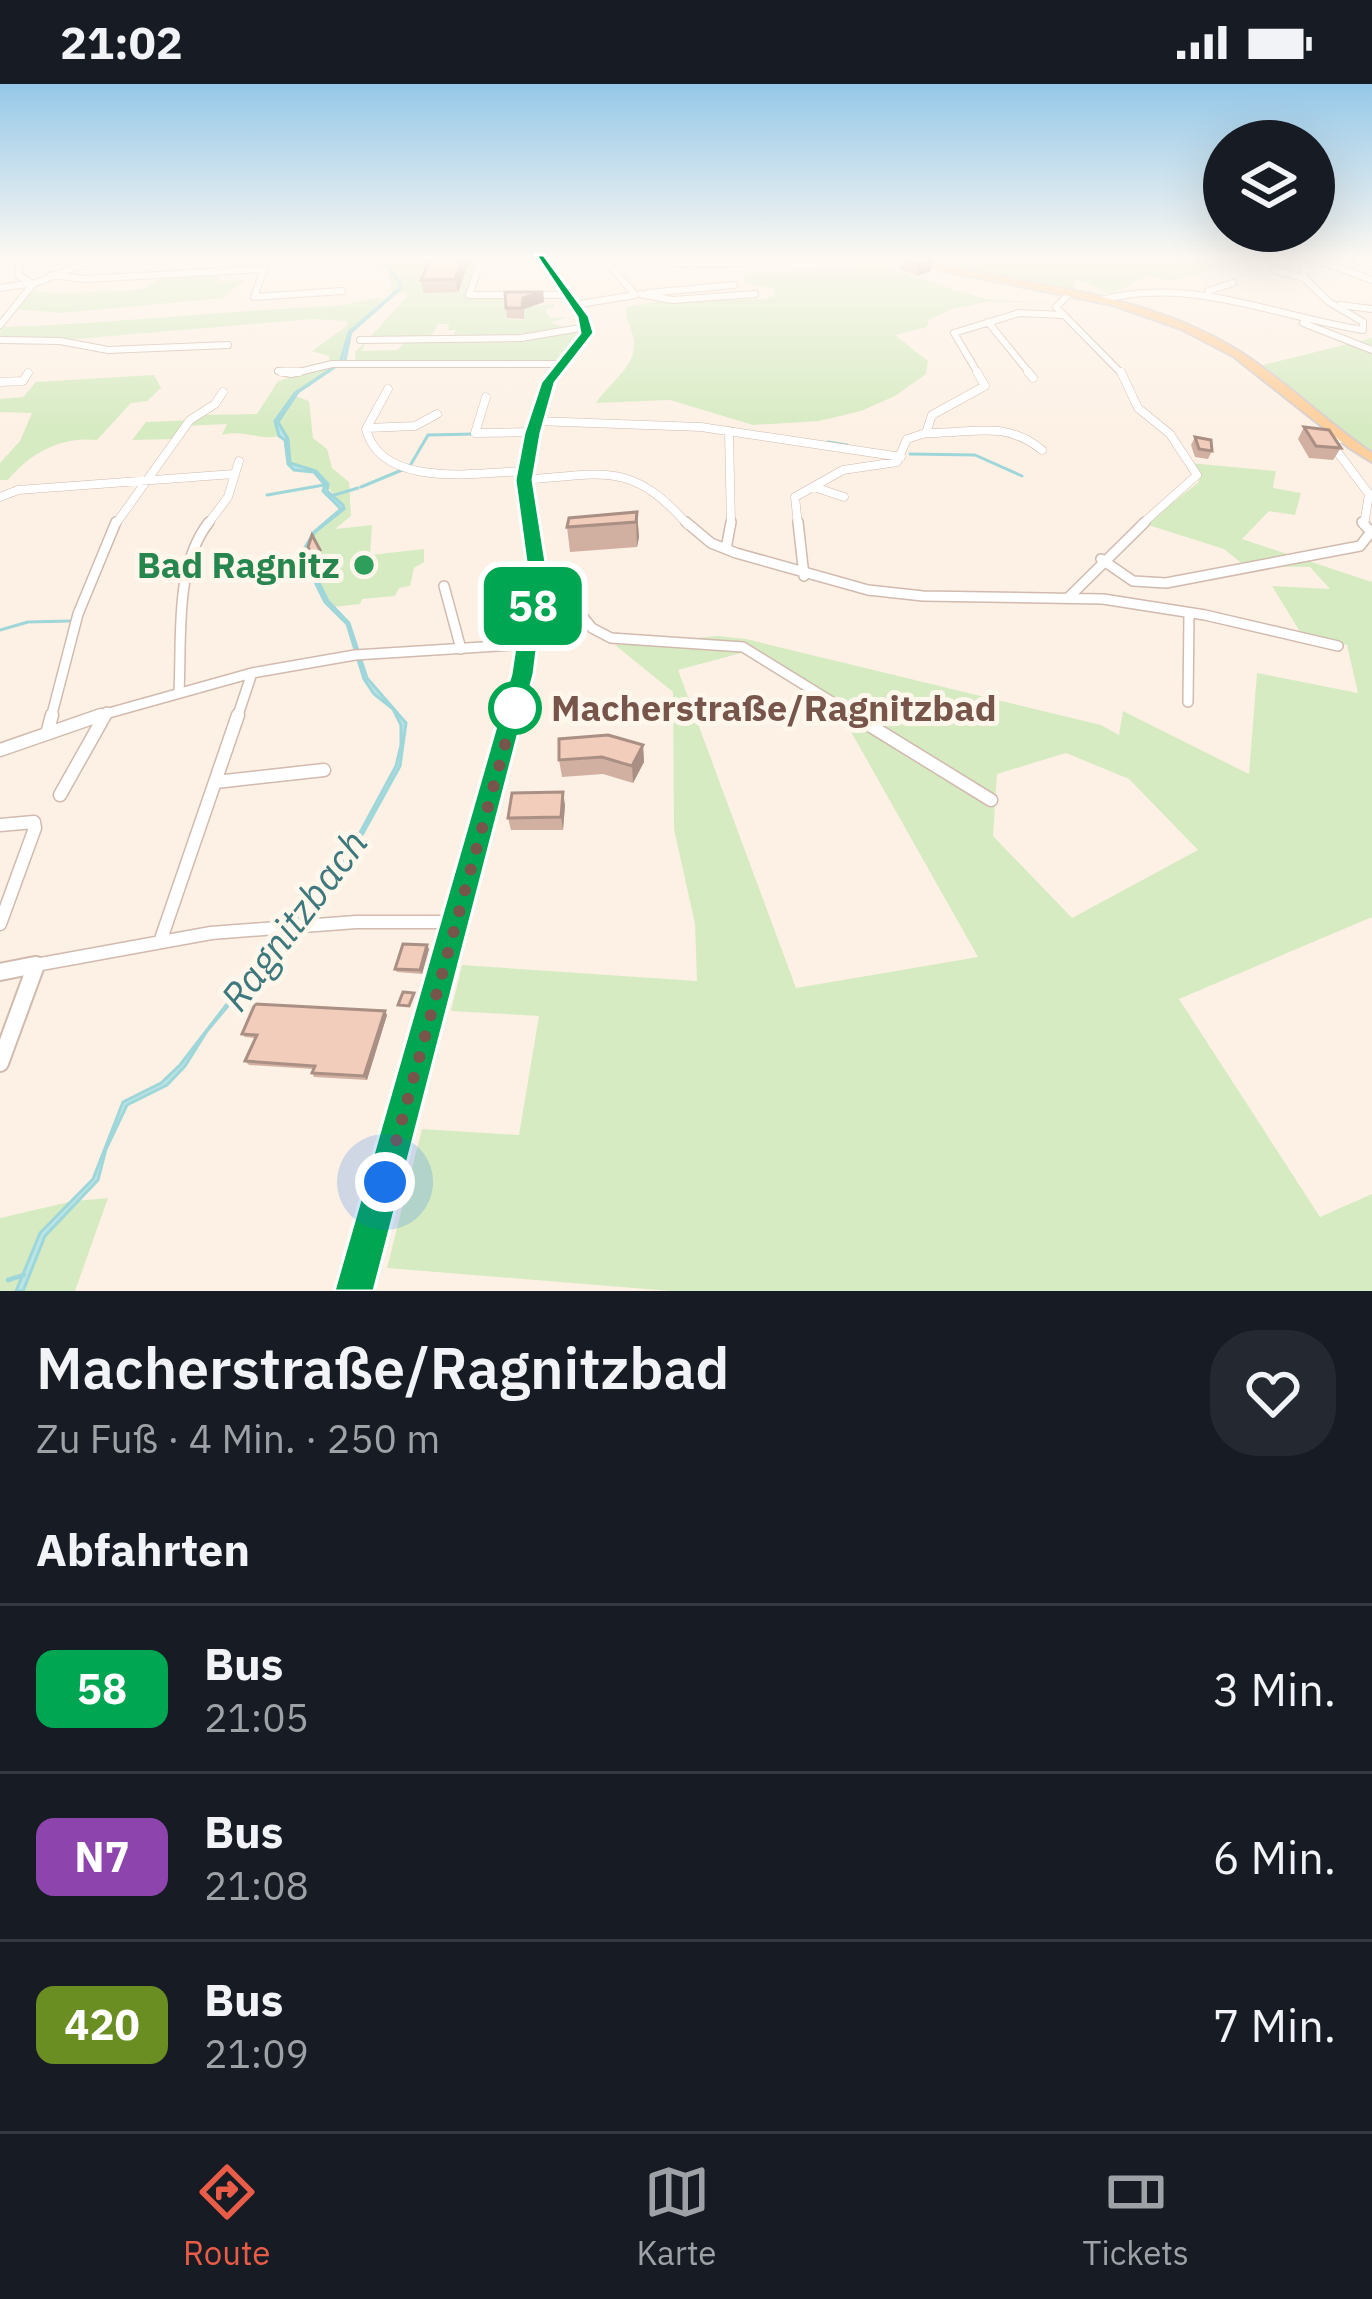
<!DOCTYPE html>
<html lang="de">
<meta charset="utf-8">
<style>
body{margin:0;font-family:"IBM Plex Sans",sans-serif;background:#242831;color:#f1f3f6;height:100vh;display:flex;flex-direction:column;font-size:45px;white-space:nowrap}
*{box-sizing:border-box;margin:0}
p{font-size:39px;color:#9ea1a6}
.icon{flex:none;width:66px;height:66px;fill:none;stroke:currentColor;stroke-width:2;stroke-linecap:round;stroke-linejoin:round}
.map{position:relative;height:1207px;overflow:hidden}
.panel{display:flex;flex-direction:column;background:#171b24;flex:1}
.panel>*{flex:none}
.badge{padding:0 24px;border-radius:18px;font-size:42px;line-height:78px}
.controls{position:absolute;left:1203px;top:36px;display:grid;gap:24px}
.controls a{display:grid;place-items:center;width:132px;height:132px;border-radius:50%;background:#171b24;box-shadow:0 12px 48px #0002;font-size:60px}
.you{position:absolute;width:60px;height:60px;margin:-30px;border:9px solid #fff;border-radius:50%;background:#1a73e8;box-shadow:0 0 0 18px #1a73e833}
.map>.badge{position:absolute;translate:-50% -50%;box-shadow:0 0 0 6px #fff}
h2{padding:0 36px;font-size:45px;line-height:108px}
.round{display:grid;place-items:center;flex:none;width:126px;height:126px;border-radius:48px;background:#242831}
.head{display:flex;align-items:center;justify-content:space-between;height:204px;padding:0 36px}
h1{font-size:57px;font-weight:600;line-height:90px}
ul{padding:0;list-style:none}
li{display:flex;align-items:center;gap:36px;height:168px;padding:0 36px;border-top:3px solid #363941}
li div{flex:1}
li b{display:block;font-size:45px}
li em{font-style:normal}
li .badge{min-width:132px;font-weight:700;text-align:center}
.status{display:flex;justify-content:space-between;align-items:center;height:84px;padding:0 60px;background:#171b24;direction:ltr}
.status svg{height:33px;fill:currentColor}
.tabs{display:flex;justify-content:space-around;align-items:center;height:168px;border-top:3px solid #363941;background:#171b24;font-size:33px;color:#9ea1a6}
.tabs a{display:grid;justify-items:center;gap:6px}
.tabs .on{color:#e95c48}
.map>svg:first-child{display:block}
.green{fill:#d7ebc3;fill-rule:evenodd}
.water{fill:#b9e5e7;stroke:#9fd6d9;stroke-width:3}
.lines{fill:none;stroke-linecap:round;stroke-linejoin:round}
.stream-far1{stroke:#9fd6d9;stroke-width:3}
.stream{stroke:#9fd6d9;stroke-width:4.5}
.minor-far4-casing{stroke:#d1baae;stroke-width:8}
.minor-far3-casing{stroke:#d1baae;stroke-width:9}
.minor-far2-casing{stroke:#d1baae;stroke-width:12}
.minor-far1-casing{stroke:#d1baae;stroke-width:15}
.minor-casing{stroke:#d1baae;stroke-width:20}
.secondary-casing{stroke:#d4b9ab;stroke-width:3}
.primary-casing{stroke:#d9cfcc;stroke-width:4}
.minor-far4{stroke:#fff;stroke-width:6}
.minor-far3{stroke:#fff;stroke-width:8}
.minor-far2{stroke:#fff;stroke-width:9}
.minor-far1{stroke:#fff;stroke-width:12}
.minor{stroke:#fff;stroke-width:16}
.secondary{fill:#fff;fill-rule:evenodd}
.primary{fill:#fdcf9d;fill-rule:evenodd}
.wall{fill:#d1b0a2}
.shaded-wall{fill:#aa9084}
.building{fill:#f3cdbc;stroke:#aa9084;stroke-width:3}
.line{fill:#00a651;stroke:#fff;stroke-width:3}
.walk{stroke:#77554a;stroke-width:12;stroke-dasharray:0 21.6}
.leisure-dot{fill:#2e9e5b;stroke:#fff6ec;stroke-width:4.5}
.stop-dot{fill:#fff;stroke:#00a651;stroke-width:6}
.labels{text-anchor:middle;stroke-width:10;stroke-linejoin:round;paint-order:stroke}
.leisure-label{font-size:36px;font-weight:bold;fill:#27864d;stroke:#fff6ec;text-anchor:end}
.stop-label{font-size:36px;font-weight:bold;fill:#77554a;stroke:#fff6ec;text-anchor:start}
.water-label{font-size:39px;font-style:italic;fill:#3c787c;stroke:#fff6ec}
</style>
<div class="status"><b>21:02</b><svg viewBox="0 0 49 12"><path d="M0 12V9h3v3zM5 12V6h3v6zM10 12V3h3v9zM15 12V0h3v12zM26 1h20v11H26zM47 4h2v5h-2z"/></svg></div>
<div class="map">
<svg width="1372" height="1207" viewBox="0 0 1372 1207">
<rect width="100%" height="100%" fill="#fdf1e5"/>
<path class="green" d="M 353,174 L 392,174 L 386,175 L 391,178 L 482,176 L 468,214 L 507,215 L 512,223 L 506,224 L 507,235 L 524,236 L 524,224 L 553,220 L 555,223 L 545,225 L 550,234 L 566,233 L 550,239 L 569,244 L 474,256 L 525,255 L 579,245 L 581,254 L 558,278 L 356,279 L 355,268 L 365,258 L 381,257 L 365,260 L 361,267 L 398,266 L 405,257 L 470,255 L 453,252 L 456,246 L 448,246 L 449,240 L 438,240 L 432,251 L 435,254 L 368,255 L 410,210 L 387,207 L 392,200 L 386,185 Z
M 921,174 L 1261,174 L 1170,197 L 1148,192 L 1111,210 L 1076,195 L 1072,208 Z
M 884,183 L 985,215 L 1053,220 L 990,217 L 952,225 L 929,236 L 927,243 L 895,251 L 928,277 L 926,290 L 895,312 L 861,327 L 819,337 L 753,341 L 670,316 L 596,319 C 608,300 633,285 634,262 C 635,247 624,237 627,223 L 667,216 L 765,215 L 775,211 L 774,205 L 744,198 L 744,191 L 759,188 Z
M 223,187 L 217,197 L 245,196 L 223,214 L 61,229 L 13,225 L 31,206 L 60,210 L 143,205 L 166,190 Z
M 377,214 L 384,215 L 349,248 L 340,279 L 295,309 L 290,322 L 295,312 L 309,317 L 313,354 L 327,365 L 332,384 L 349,398 L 351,432 L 335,445 L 372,441 L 370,471 L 424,465 L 424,478 L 414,484 L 410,502 L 399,504 L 395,512 L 362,515 L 360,520 L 333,523 L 304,469 L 315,448 L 344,424 L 316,387 L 290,379 L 288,355 L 278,338 L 287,325 L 275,337 L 279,352 C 262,357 242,345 222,351 L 227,340 L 183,342 L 174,355 L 132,356 L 146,338 L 193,336 L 197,331 L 257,330 L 278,297 L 330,281 L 329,272 L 312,267 L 348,241 L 347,237 L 313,235 L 76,255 L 0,255 L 1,243 C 113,240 226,226 339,222 Z
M 1372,254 L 1372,368 L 1303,319 L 1263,281 Z
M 154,291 L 161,304 L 147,317 L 131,319 L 97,356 C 61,352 30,369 8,396 L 0,396 L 0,379 L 20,357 L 32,329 L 0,328 L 0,315 L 23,313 L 36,298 Z
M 1190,379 L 1276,387 L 1273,404 L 1301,409 L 1295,431 L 1269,427 L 1242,455 L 1372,498 L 1372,833 L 1179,915 L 1320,1133 L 1372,1110 L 1372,1207 L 670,1207 L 387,1184 L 422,1045 L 519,1051 L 539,932 L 451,927 L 462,881 L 697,897 L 695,840 L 674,745 L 673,608 L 615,561 L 718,552 L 746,555 L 1101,641 L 1119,651 L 1123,627 L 1249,690 L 1257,589 L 1358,609 L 1347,561 L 1302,551 L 1272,502 L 1330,505 L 1310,483 L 1245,482 L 1224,465 L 1145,440 L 1198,399 L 1201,391 ZM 745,568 L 841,630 L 978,873 L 796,904 L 678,586 ZM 1066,669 L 1129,695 L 1198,766 L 1072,834 L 993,752 L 997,690 Z
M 108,1114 L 75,1207 L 23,1207 L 45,1152 L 75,1117 Z
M 69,1118 L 40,1149 L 16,1207 L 0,1207 L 0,1134 Z"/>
<path class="water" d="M 380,174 L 401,199 L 400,205 L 351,248 L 345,276 L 298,308 L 278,338 L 288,355 L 290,379 L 316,387 L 328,400 L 327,407 L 343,421 L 344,425 L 315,448 L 304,469 L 328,517 L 349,539 L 367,594 L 406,639 L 400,682 L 345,782 L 207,947 L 185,982 L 167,1001 L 127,1021 L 106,1065 L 98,1096 L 45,1152 L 23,1207 L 16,1207 L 40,1149 L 93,1095 L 123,1018 L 161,999 L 180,981 L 277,855 L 342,782 L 396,682 L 401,661 L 401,641 L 393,625 L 374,610 L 364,595 L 347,540 L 325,518 L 301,470 L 314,448 L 341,425 L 323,407 L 325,401 L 314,388 L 294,386 L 288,380 L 285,356 L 279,352 L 275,337 L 295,309 L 340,279 L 349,248 L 399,205 L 400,199 Z"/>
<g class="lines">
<path class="stream-far1" d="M 828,358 L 847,361
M 910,370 L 975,371 L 1022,392
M 411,380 L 428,351 L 475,350
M 361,403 L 402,386
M 267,411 L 324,401
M 331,412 L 358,404
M 0,546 L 28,538 L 70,537"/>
<path class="stream" d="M 8,1196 L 24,1191"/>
<g class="minor-far4-casing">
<path id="minor-far4" d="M 20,174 L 18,191 L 33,200
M 98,174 L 142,174
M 482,174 L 469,211 L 564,211
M 643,174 L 687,180 L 747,179
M 1349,174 L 1372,180
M 1314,175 L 1372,196
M 1274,186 L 1304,194
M 51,191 L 85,195 L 264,185 L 254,213 L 342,207
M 0,204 L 27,200
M 1208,207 L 1233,199
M 648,209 L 734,201
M 640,210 L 672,216 L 755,210
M 1069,210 L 1056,223 L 1123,291
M 1101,216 C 1192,192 1273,232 1363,246 L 1363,238 L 1329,218 L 1304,194 L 1303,183 L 1317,174
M 574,221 L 635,211 L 604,174
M 1340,221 L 1372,225
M 988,238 L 1031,291
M 1303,239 L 1372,266
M 0,241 L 33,200 L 99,174
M 0,256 L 60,257 L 108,266 L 228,261
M 360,256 L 521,254 L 586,243
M 278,287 L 291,290 L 332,280 L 563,280
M 979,291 L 954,249 L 1019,229 L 1062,231"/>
</g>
<g class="minor-far3-casing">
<path id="minor-far3" d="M 282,288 L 299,288
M 1028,288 L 1033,294
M 1121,288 L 1138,324 L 1170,350 L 1197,391 L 1141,441
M 0,298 L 23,297 L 28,289
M 388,305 L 366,345 C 381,405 476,389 524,387
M 486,313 L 475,349 L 533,348
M 536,337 L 701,343 L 901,373
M 367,344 L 415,342 L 437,330
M 729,347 L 731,441
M 926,349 C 971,350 1004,335 1042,366
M 1343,354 L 1330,358 L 1369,410 L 1364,441
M 524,396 C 603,390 631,376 688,441
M 814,403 L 844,413
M 0,413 L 18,406 L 234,390
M 115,441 L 190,336 L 215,320 L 223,308
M 207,441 L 228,413 L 239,377
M 798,441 L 795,413 L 843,386 L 897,378 L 907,355 L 926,349 L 932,331 L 985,302 L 977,288"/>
</g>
<g class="minor-far2-casing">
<path id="minor-far2" d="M 686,438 L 711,459 L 736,469 L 868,506 L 923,512 L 1103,515 L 1205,531 L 1338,562
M 798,438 L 804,492
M 726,465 L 731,438
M 1101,475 L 1133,497 L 1166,499 L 1360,462 L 1371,448 L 1362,438
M 537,485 L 545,486 L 592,544 L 611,554 L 743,563 L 858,634
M 444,502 L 461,565
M 1070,512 L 1145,438
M 179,607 C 182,552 174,483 209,438
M 1188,618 L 1189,529
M 51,634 L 78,530 L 116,438
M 91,634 L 252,589 L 355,571 L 529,560
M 104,634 L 107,628
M 237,634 L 252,589"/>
</g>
<g class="minor-far1-casing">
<path id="minor-far1" d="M 853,631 L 991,716
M 48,646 L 52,631
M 0,666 L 101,631
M 216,698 L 324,686
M 60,711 L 105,631
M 0,741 L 34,738 L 35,744 L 0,840
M 161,855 L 238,631
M 19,884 L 211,849 L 356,838 L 457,838"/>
</g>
<g class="minor-casing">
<path id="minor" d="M 0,888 L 35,881
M 0,979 L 36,881"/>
</g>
<g class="secondary-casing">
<path id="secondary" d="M 537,174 L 544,174 L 587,233 L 591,249 L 551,302 L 530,387 L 543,485 L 530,589 L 367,1207 L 341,1207 L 516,589 L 531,485 L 518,387 L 541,302 L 583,249 L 579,233 Z"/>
</g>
<g class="primary-casing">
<path id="primary" d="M 910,174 L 921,174 L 942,182 C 1042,201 1152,212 1240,268 C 1287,298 1326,338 1372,369 L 1372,378 L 1348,363 L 1233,272 L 1181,245 L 1113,221 L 940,186 Z"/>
</g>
<use href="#minor-far4" class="minor-far4"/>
<use href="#minor-far3" class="minor-far3"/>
<use href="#minor-far2" class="minor-far2"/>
<use href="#minor-far1" class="minor-far1"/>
<use href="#minor" class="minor"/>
<use href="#secondary" class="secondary"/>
<use href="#primary" class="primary"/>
</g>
<path class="wall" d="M 902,174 L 934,174 L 931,187 L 917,192 L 900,185 Z
M 469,178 L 458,208 L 424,209 L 421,196 Z
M 543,208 L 544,218 L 524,225 L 524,235 L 507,234 L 506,224 Z
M 1304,343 L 1341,364 L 1333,376 L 1309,374 L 1298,355 Z
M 1195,353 L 1212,367 L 1208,375 L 1195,373 L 1191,361 Z
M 637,428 L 639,453 L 637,463 L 570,468 L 567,443 Z
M 643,661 L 644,678 L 633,699 L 603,690 L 562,693 L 559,676 Z
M 565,721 L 563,746 L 511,746 L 508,734 Z
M 429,865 L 422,890 L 397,888 L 395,885 Z
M 385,927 L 387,931 L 367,996 L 314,993 L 312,989 L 313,985 L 249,981 L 245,977 L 255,954 L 245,953 L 242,950 Z"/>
<path class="shaded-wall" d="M 463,174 L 468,174 L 469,178 L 458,208 L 455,195 Z
M 934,174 L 931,187 L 917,192 L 920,179 Z
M 543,208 L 544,218 L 524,225 L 524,235 L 523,214 Z
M 637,428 L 639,453 L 637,463 L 636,438 Z
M 643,661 L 644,678 L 633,699 L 632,682 Z
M 563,708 L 565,721 L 563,746 L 561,733 Z
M 427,861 L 429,865 L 422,890 L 420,886 Z
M 385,927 L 387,931 L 367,996 L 364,992 Z"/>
<path class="building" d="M 431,174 L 463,174 L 455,195 L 421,196 Z
M 907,174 L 934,174 L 920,179 Z
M 505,208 L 543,208 L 523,214 L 522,224 L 506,224 Z
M 1304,343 L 1329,346 L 1341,364 L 1316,362 Z
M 1195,353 L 1211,356 L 1212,367 L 1199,365 Z
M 637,428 L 636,438 L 567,443 L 569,434 Z
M 312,451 L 320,466 L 311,469 L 308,463 Z
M 608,651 L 643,661 L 632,682 L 602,673 L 559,676 L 559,655 Z
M 563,708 L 561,733 L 508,734 L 512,709 Z
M 403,860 L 427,861 L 420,886 L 395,885 Z
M 403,908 L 414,909 L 409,922 L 398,921 Z
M 255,920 L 385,927 L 364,992 L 312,989 L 315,982 L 245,977 L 257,951 L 242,950 Z"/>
<linearGradient id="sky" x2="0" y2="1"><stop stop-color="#95c8e8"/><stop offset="0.51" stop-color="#fef9f3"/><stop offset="1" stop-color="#fef9f3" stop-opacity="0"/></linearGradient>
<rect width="1372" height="343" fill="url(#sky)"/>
<path class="line" d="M 536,171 L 544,171 L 589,232 L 594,249 L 555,299 L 541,349 L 533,396 L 547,485 L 534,590 L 374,1207 L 334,1207 L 511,590 L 527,485 L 515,396 L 524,349 L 541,298 L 580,249 L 577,233 Z"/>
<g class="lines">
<path class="walk" d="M 385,1098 L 515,624"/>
</g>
<circle class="leisure-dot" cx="364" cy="481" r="12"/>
<circle class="stop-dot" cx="515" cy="624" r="24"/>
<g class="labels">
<g class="leisure-label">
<text x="340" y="494">Bad Ragnitz</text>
</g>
<g class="stop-label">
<text x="551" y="637">Macherstraße/Ragnitzbad</text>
</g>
<g class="water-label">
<text transform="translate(294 836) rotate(-53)" y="14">Ragnitzbach</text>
</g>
</g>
</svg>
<div class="controls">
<a><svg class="icon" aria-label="layers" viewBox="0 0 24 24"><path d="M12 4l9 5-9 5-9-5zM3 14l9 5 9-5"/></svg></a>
</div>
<div class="you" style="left:385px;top:1098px"></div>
<b class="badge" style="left:533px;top:522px;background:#00a651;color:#fff">58</b>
</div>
<section class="panel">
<div class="head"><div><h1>Macherstraße/Ragnitzbad</h1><p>Zu Fuß · 4 Min. · 250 m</p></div><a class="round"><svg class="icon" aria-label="heart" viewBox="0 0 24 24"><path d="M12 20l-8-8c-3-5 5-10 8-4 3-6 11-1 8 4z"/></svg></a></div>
<h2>Abfahrten</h2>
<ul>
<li><span class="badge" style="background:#00a651;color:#fff">58</span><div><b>Bus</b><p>21:05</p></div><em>3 Min.</em></li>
<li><span class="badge" style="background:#8e44ad;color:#fff">N7</span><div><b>Bus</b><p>21:08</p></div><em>6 Min.</em></li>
<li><span class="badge" style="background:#6b8e23;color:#fff">420</span><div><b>Bus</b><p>21:09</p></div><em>7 Min.</em></li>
</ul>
</section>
<nav class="tabs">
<a class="on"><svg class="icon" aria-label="directions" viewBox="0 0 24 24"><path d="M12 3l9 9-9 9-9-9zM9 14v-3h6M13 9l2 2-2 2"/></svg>Route</a>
<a><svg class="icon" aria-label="map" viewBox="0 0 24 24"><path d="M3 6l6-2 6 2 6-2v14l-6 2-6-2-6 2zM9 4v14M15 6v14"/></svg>Karte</a>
<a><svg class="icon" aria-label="tickets" viewBox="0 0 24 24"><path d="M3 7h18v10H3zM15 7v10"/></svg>Tickets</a>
</nav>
